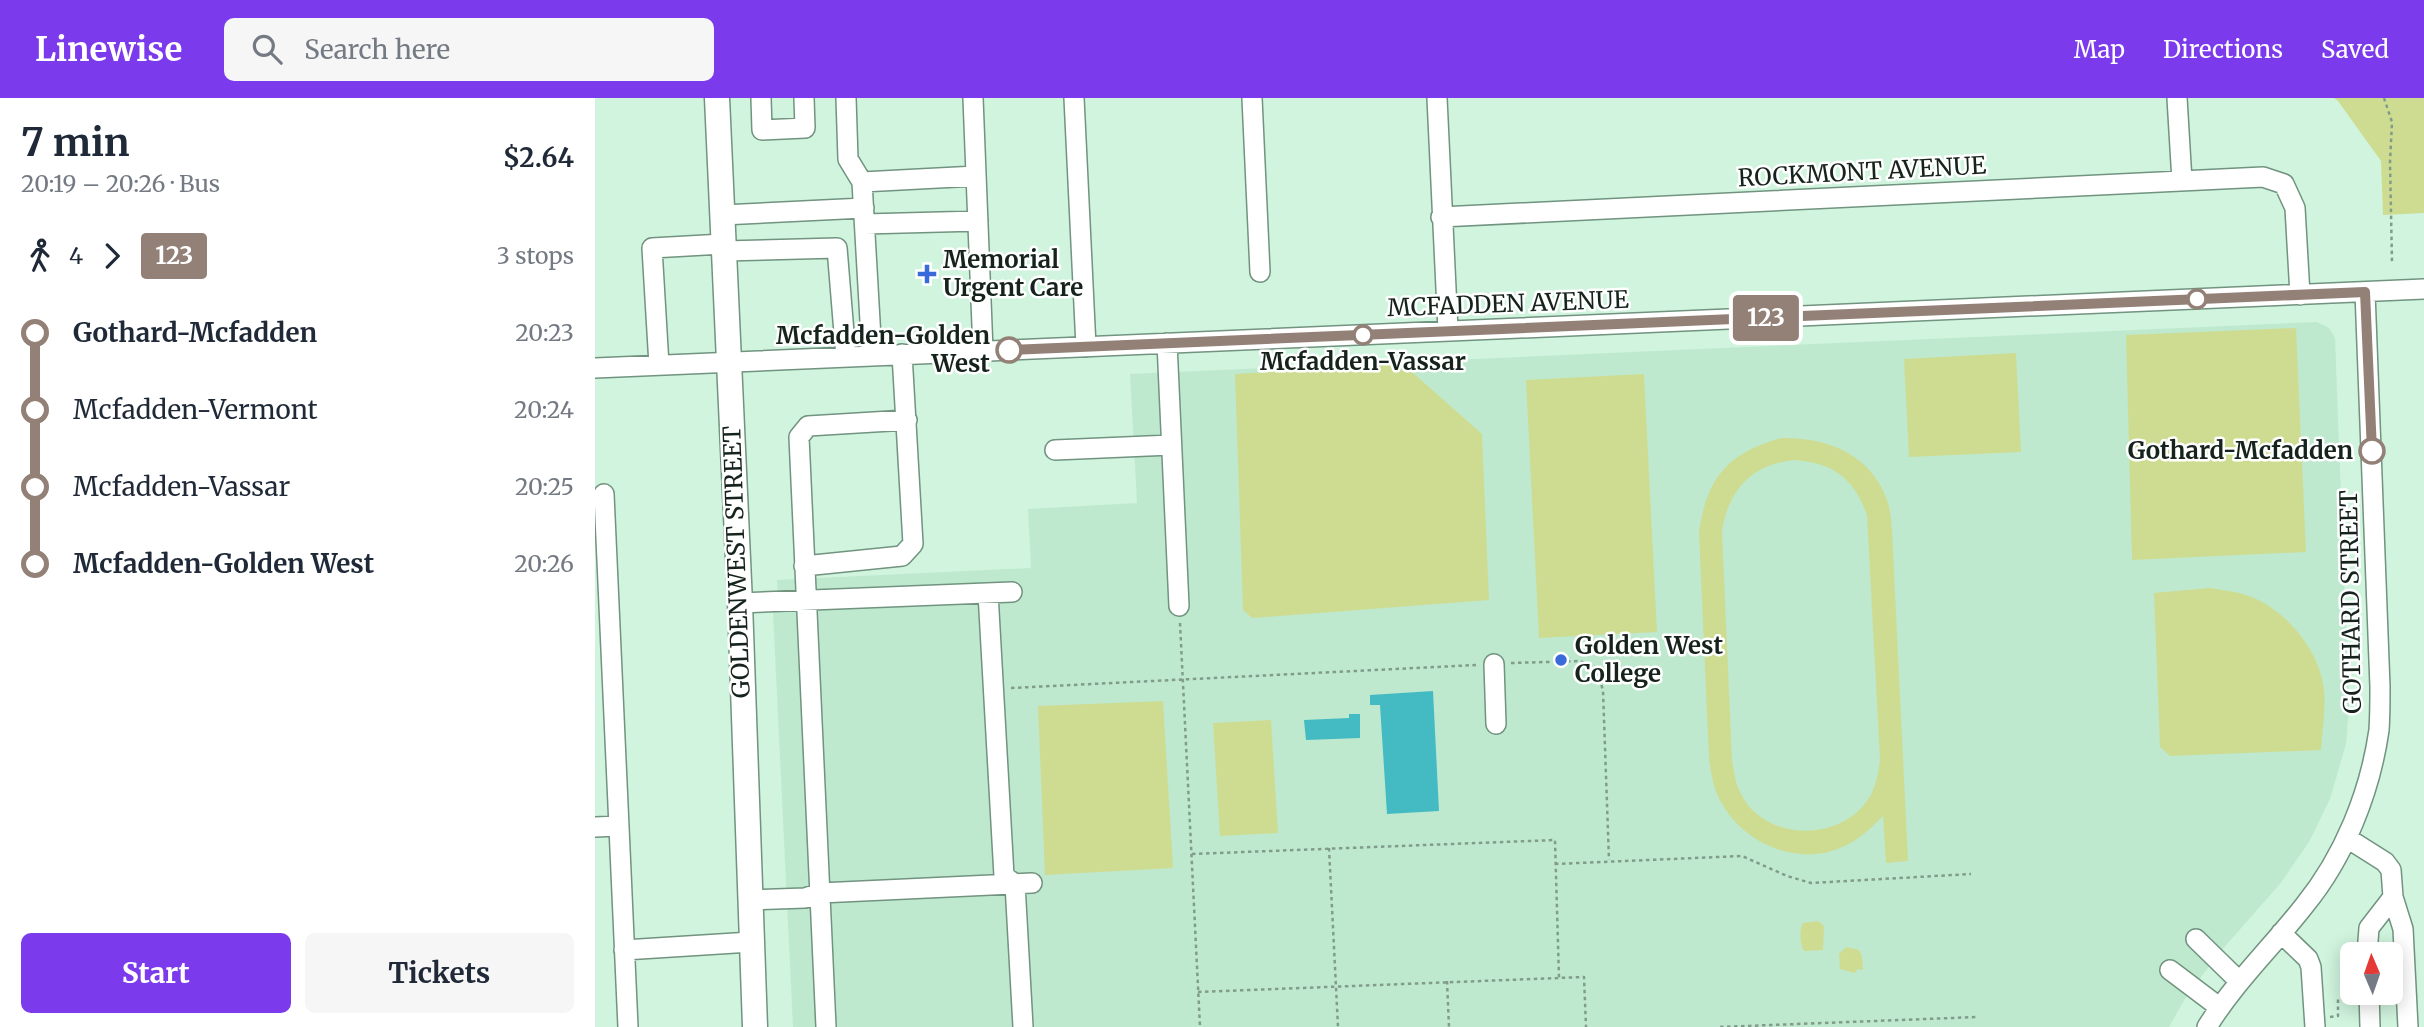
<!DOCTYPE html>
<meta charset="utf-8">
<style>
body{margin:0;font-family:Merriweather,serif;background:#f6f6f7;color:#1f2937;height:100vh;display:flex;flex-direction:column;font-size:26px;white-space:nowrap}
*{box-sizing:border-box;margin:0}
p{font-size:23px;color:#747a83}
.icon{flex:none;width:38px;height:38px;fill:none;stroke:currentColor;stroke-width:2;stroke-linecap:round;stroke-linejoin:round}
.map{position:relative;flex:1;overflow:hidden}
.drawer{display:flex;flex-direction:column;background:#fff;width:595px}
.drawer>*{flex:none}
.badge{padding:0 14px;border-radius:5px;font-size:24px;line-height:46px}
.needle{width:46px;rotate:358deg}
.fabs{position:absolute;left:1745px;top:844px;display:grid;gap:14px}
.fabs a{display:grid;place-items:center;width:63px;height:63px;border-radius:10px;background:#fff;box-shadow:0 4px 18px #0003;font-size:35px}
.map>.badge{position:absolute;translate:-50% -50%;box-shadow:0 0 0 4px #fff}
.legs{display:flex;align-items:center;gap:10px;height:77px;padding:0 21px;font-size:23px}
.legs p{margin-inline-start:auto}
.headline{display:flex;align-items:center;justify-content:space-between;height:119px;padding:0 21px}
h1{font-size:38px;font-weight:700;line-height:52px}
.primary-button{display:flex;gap:14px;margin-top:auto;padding:14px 21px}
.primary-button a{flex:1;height:80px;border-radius:10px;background:#7c3aed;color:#fff;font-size:28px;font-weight:700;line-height:80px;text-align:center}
.primary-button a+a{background:#f6f6f7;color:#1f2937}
ul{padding:0 21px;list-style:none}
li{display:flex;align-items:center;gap:24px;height:77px;font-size:26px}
li i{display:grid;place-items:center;width:10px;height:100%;margin:0 9px;background:currentColor}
li i::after{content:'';width:18px;height:18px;margin:-9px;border:5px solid;border-radius:50%;background:#fff}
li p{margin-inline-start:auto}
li:first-child i{background:linear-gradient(#0000 50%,currentColor 0)}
li:last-child i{background:linear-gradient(currentColor 50%,#0000 0)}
header{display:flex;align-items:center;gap:42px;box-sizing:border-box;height:98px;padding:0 35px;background:#7c3aed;color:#fff}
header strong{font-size:33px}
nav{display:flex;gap:38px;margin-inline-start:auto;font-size:24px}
.search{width:490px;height:63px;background:#f6f6f7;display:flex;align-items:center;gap:18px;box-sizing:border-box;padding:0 24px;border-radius:10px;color:#747a83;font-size:26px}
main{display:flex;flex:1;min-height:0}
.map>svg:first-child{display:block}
.built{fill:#bee9cf}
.green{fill:#cedc91;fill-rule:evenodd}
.water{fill:#44bbc2}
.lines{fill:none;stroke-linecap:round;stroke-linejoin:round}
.minor-casing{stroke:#71937f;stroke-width:22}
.major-casing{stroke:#71937f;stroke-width:27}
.path{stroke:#829c8c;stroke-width:2.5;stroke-dasharray:3.5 3.5;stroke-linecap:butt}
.minor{stroke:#fff;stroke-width:19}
.major{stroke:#fff;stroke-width:24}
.line-1-casing{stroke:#fff;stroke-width:16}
.line-1{stroke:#938177;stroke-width:10}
.poi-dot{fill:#386ada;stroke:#fff;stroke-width:2.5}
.stop-1-dot{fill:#fff;stroke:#938177;stroke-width:3.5}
.labels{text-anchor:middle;stroke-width:5;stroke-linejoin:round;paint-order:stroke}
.street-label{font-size:24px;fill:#16231c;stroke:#fff}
.poi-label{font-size:24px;font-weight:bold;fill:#16231c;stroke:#fff;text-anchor:start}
.stop-label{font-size:24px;font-weight:bold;fill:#16231c;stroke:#fff;text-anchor:end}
</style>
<header>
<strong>Linewise</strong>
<div class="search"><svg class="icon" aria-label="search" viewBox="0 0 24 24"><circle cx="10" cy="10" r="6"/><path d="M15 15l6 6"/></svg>Search here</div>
<nav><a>Map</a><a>Directions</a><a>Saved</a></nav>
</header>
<main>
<section class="drawer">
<div class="headline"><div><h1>7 min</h1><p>20:19 – 20:26 · Bus</p></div><b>$2.64</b></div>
<div class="legs"><svg class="icon" aria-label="walk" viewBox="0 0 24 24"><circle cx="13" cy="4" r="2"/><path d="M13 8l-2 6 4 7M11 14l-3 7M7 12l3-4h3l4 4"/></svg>4<svg class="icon" aria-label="forward" viewBox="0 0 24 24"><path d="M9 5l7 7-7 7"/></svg><b class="badge" style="background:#938177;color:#fff">123</b><p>3 stops</p></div>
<ul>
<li><i style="color:#938177"></i><b>Gothard-Mcfadden</b><p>20:23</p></li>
<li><i style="color:#938177"></i><span>Mcfadden-Vermont</span><p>20:24</p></li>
<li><i style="color:#938177"></i><span>Mcfadden-Vassar</span><p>20:25</p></li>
<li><i style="color:#938177"></i><b>Mcfadden-Golden West</b><p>20:26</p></li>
</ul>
<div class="primary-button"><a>Start</a><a>Tickets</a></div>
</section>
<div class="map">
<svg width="1829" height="929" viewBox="0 0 1829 929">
<rect width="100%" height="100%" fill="#d0f4de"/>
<path class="built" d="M 1722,224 L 1734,230 L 1740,240 L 1754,609 L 1751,646 L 1735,701 L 1714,744 L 1685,786 L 1625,854 L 1591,899 L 1574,929 L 198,929 L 178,514 L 184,514 L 182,482 L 436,470 L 433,411 L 542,405 L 535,276 Z"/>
<path class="green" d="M 1739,0 L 1829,0 L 1829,115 L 1788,117 L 1786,63 L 1743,3 Z
M 1701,230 L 1711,454 L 1537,462 L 1531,237 Z
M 1421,255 L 1426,354 L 1314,359 L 1309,261 Z
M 808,266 L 887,336 L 894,502 L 657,520 L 648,512 L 640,276 Z
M 1049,276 L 1062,534 L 944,540 L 931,282 Z
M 1186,340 C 1233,339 1278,357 1293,405 C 1296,414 1296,424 1297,432 L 1313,763 L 1291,765 L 1288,718 C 1275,731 1263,743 1245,750 C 1201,769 1146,744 1125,702 C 1118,689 1116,675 1114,660 L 1104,435 C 1111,380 1133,355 1186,340 ZM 1200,362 C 1239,365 1259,381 1272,417 L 1285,662 C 1283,678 1280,694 1269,707 C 1237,745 1167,741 1145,694 C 1140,684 1139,673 1137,662 L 1127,433 C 1134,391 1157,366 1200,362 Z
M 1615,490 C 1626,492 1637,493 1648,496 C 1687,507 1725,551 1729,592 C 1731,611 1727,633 1726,652 L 1575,658 L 1565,649 L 1559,495 Z
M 568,603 L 578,770 L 450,777 L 443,608 Z
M 676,622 L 683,735 L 625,738 L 618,625 Z
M 1223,823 L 1229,828 L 1228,852 L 1209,853 C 1205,847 1204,832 1208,825 Z
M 1251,849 L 1264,852 L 1267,858 L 1268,872 L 1262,871 L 1260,875 L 1245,871 L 1244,856 Z"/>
<path class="water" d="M 838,593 L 844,713 L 792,716 L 785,607 L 775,607 L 775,597 Z
M 754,616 L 765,616 L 765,640 L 711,642 L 709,622 L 754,620 Z"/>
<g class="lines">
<g class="minor-casing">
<path id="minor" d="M 166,0 L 167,32 L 210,30 L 209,0
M 251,0 L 253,61 L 267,84 L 277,258
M 378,0 L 388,253
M 479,0 L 491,249
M 657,0 L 665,174
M 842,0 L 853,233
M 1582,0 L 1587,83
M 267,84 L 381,78
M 127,117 L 269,110
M 846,119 L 1668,79 L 1689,86 L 1700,110 L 1705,197
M 270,126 L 383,123
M 129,153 L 242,150 L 251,259
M 572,245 L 584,508
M 64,267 L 57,150 L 128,146
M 0,270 L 1829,191
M 460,352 L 576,347
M 9,396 L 33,929
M 209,468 L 307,458 L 318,446 L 307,256
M 393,495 L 409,778 L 420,786 L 428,929
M 145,505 L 417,494
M 899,566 L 901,626
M 0,729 L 23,728
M 1752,740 L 1790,764 L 1796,772 L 1798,799 L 1808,831 L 1813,929
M 155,802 L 210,800 L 225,795 L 437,785
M 1686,835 L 1713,861 L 1716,869 L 1720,929
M 1601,841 L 1644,883
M 29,852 L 156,844
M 1772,856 L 1774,830 L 1798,799
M 1575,872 L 1624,909
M 1774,894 L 1775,929
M 231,929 L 204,339 L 213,328 L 312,322
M 1612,929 C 1639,885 1677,849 1709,808 C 1749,759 1775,695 1784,632 C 1785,618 1785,603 1785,589 L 1770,194"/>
</g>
<g class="major-casing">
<path id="major" d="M 122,0 L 145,505 L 160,929"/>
</g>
<path class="path" d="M 1789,0 L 1797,24 L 1795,64 L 1797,164
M 585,525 L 605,929
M 916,565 L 985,563 L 1002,570 L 1008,593 L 1014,762
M 416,590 L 881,567
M 734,750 L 743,929
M 597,756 L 960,742 L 964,880
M 960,766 L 1147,758 L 1192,778 L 1216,785 L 1376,776
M 852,883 L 854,929
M 603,894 L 989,879 L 991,929
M 1735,919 L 1743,918 L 1743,901 L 1756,901
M 1125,929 L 1382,919"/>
<use href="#minor" class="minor"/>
<use href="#major" class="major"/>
</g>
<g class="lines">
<g class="line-1-casing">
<path id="line-1" d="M 414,252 L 1770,194 L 1777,353"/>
</g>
<use href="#line-1" class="line-1"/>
</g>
<g class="poi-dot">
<path d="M328.5 165.5h7v7h7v7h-7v7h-7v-7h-7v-7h7z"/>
<circle cx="966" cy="562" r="7"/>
</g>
<g class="stop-1-dot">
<circle cx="1602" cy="201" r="9"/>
<circle cx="768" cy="237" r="9"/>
<circle cx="414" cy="252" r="12"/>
<circle cx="1777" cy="353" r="12"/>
</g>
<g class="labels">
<g class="street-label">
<text transform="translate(1267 74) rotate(-3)" y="8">ROCKMONT AVENUE</text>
<text transform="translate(913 206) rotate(-2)" y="8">MCFADDEN AVENUE</text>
<text transform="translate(142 464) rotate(-92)" y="8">GOLDENWEST STREET</text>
<text transform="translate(1756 504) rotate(-91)" y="8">GOTHARD STREET</text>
</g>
<g class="poi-label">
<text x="348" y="170">Memorial<tspan x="348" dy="28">Urgent Care</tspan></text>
<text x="980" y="556">Golden West<tspan x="980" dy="28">College</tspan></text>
</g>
<g class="stop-label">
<text x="395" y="246">Mcfadden-Golden<tspan x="395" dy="28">West</tspan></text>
<text x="768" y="272" text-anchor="middle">Mcfadden-Vassar</text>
<text x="1758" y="361">Gothard-Mcfadden</text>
</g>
</g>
</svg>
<div class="fabs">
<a><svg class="needle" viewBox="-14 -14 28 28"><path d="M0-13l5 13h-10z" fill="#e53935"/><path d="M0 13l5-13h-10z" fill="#747a83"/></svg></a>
</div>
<b class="badge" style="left:1171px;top:220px;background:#938177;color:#fff">123</b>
</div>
</main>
